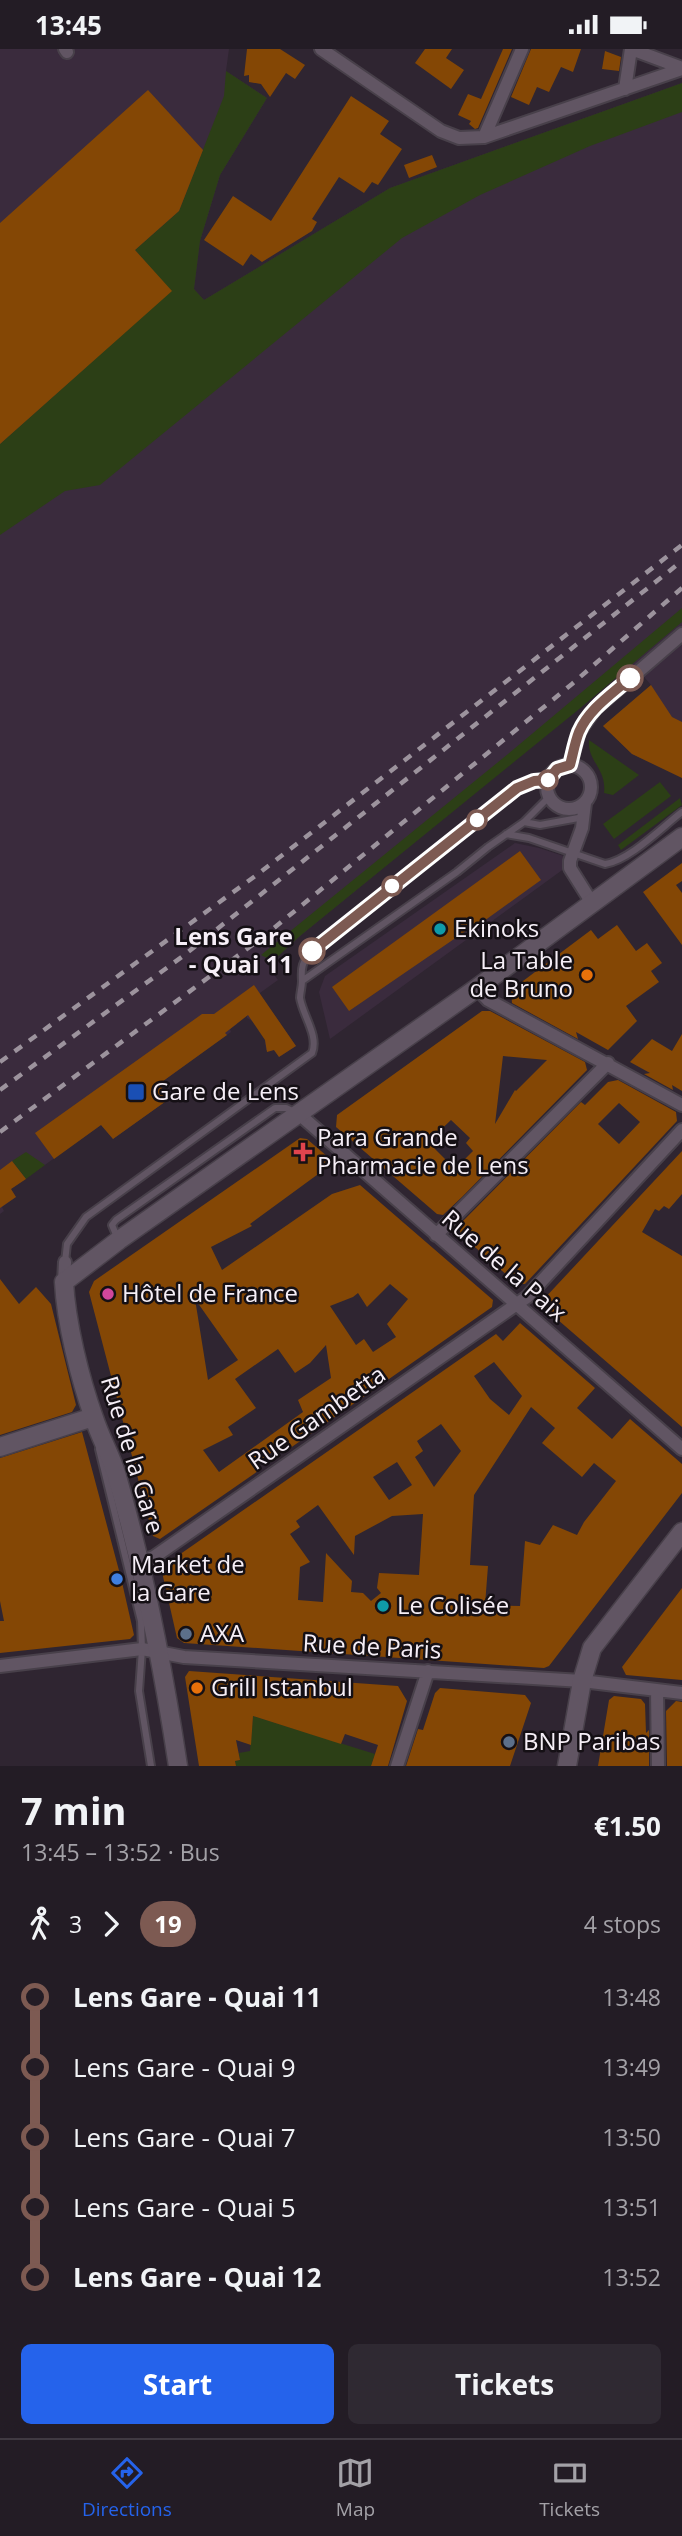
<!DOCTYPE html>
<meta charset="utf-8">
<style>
body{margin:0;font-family:"Open Sans",sans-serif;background:#2f2932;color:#f1f3f6;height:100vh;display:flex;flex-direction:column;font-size:26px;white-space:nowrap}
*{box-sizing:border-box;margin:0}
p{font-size:23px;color:#a3a1a7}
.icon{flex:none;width:38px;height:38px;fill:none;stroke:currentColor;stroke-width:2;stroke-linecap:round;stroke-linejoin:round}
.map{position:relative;height:1717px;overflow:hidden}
.panel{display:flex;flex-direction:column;background:#231c25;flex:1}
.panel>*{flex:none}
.badge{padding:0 14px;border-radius:23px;font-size:24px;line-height:46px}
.map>.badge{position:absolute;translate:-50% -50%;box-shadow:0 0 0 4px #fff}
.legs{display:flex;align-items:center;gap:10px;height:77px;padding:0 21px;font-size:23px}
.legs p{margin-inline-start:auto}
.overview{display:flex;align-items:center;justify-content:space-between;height:119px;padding:0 21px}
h1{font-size:38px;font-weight:700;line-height:52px}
.primary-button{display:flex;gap:14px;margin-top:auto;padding:14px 21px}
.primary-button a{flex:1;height:80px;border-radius:10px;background:#2563eb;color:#fff;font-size:28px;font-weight:700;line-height:80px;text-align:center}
.primary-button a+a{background:#2f2932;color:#f1f3f6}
ul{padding:0 21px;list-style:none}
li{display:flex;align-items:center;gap:24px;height:70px;font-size:26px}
li i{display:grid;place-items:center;width:10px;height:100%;margin:0 9px;background:currentColor}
li i::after{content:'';width:18px;height:18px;margin:-9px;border:5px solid;border-radius:50%;background:#231c25}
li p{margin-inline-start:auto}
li:first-child i{background:linear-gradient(#0000 50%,currentColor 0)}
li:last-child i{background:linear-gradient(currentColor 50%,#0000 0)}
.status{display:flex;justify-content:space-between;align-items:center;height:49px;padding:0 35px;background:#231c25;direction:ltr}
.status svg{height:19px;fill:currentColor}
.tabs{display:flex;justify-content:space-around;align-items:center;height:98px;border-top:2px solid #403a42;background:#231c25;font-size:19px;color:#a3a1a7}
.tabs a{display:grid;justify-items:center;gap:4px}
.tabs .active{color:#2563eb}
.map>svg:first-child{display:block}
.built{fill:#3a2b3d}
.green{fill:#2c3f16}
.building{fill:#844705;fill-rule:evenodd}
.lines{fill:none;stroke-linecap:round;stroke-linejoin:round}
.lane-casing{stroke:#48404a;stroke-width:10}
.street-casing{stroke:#48404a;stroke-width:16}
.secondary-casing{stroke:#48404a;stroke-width:21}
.lane{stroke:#615563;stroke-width:6}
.street{stroke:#615563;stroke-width:12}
.secondary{stroke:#615563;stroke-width:18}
.rail{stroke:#9c939d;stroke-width:4.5;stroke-dasharray:9 9;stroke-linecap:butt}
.line-1-casing{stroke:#fff;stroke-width:16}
.line-1{stroke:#7d5a52;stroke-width:10}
.stop-1-dot{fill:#fff;stroke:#7d5a52;stroke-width:3.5}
.culture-dot{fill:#0f9aa8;stroke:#151015;stroke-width:2.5}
.food-dot{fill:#e8710a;stroke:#151015;stroke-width:2.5}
.transit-dot{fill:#1a4fb4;stroke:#151015;stroke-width:2.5}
.health-dot{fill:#e0444e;stroke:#151015;stroke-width:2.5}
.hotel-dot{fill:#d1479c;stroke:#151015;stroke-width:2.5}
.shop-dot{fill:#3f7fe0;stroke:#151015;stroke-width:2.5}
.service-dot{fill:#5c6f8a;stroke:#151015;stroke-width:2.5}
.labels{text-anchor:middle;stroke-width:5;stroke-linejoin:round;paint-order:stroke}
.poi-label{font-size:24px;fill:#f6eff7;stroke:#151015;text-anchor:start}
.stop-label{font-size:24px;font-weight:bold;fill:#f6eff7;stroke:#151015;text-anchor:end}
.street-label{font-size:24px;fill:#f6eff7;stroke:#151015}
</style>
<div class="status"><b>13:45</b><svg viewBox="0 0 49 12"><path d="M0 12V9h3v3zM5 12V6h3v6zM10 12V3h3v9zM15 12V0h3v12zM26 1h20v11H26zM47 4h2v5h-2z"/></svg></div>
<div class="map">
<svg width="682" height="1717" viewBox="0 0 682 1717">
<rect width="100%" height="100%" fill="#2f2531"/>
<path class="built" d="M 0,0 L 229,0 L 226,22 L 267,49 L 220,126 L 200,192 L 194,240 L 204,251 L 390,139 L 682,34 L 682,728 L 632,705 L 603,677 L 651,636 L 633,615 L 300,887 L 273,912 L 272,923 L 278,931 L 253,949 L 261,947 L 296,997 L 279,1008 L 274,1001 L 266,1001 L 265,990 L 254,973 L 247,969 L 247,964 L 225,958 L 237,975 L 230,980 L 231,983 L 159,1035 L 169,1050 L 113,1090 L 101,1076 L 11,1140 L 16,1148 L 2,1158 L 4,1162 L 0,1165 Z
M 515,794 L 539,799 L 576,811 L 330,990 L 319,943 L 325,927 Z"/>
<path class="green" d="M 226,22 L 267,49 L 220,126 L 200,192 L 194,240 L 204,251 L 390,139 L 682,34 L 682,63 L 590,97 L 480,146 L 402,189 L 100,436 L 65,442 L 0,486 L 0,395 L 171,242 L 135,201 L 179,162 L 224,47 Z
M 682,559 L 682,573 L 578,661 L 300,887 L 273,912 L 261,906 L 508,705 Z
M 589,691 L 639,726 L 613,746 L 604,744 C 607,720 587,712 589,691 Z
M 660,733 L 671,747 L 614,790 L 603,775 Z
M 680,749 L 682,756 L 621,801 L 618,796 Z
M 26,1103 L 45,1116 L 26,1130 L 12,1112 Z
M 253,1667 L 375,1705 L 371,1717 L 236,1717 L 235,1712 L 240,1711 L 239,1704 L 250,1702 Z"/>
<path class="building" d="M 247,0 L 280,0 L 305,16 L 295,30 L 286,24 L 270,48 L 261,35 L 249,33 L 249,26 L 244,27 Z
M 425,0 L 452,0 L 446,9 L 464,21 L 451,40 L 415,14 Z
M 503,0 L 512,0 L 478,79 L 475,80 L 469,75 L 471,72 L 458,66 L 468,45 L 481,50 Z
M 531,0 L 581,0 L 573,23 L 561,18 L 549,43 L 537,38 L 529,56 L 511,48 Z
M 605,2 L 621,8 L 619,22 L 602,20 Z
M 148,41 L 203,101 L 179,162 L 135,201 L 172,242 L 0,395 L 0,174 Z
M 351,47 L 389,72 L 380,85 L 402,100 L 378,136 L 372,133 L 364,144 L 339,128 L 312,170 L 317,173 L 312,182 L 262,213 L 251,205 L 243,217 L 204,191 L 233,147 L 271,172 Z
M 432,106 L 437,118 L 409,129 L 404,116 Z
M 651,636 L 672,668 L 682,673 L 682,729 L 632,705 L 603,677 Z
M 520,802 L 541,831 L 477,877 L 476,875 L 349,962 L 332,938 Z
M 682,814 L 682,832 L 676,836 L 682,844 L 682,896 L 643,843 Z
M 617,876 L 636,902 L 647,894 L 662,914 L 651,922 L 659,933 L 626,957 L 637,972 L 608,1001 L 576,983 L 578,990 L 512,954 L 511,941 L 591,881 L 598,890 Z
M 254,936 L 296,997 L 279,1008 L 274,1001 L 267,1003 L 265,991 L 248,966 L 225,984 L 227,986 L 159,1035 L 169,1050 L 113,1090 L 101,1076 L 54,1110 L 35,1084 L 202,965 L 214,965 Z
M 482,962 L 490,962 L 585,1013 L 587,1021 L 462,1148 L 443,1166 L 437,1165 L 336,1078 L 337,1066 ZM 503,1007 L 547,1011 L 516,1042 L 515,1041 L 495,1075 ZM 451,1071 L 470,1089 L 466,1094 L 473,1102 L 455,1120 L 428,1093 Z
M 682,985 L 682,1042 L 672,1036 L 673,1041 L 644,1025 L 650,1024 L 630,1013 L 652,990 L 672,1002 Z
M 618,1031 L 676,1063 L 677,1072 L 525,1235 L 517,1235 L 460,1185 L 461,1174 L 581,1053 L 585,1056 L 608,1033 ZM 619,1054 L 640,1073 L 619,1095 L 598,1075 Z
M 300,1089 L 307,1090 L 328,1108 L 321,1123 L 250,1175 L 252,1177 L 211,1198 L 222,1221 L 332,1145 L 360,1136 L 493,1251 L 492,1258 L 286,1402 L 282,1396 L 254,1416 L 258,1422 L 160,1490 L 153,1487 L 89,1243 L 94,1232 ZM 390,1235 L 408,1250 L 387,1275 L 396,1288 L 373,1303 L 364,1290 L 356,1296 L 330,1257 L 353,1248 L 358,1244 L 367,1258 ZM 195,1250 L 238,1311 L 208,1331 ZM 326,1296 L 331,1329 L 298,1351 L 303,1363 L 219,1423 L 203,1401 L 233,1386 L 228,1378 L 256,1359 L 235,1330 L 278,1300 L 295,1324 L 310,1314 Z
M 682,1102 L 682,1145 L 669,1160 L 664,1157 L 659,1162 L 655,1160 L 642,1183 L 682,1207 L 682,1378 L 543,1258 L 542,1252 Z
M 12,1112 L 26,1130 L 11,1140 L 16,1148 L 0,1159 L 0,1121 Z
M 0,1230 L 19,1255 L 36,1238 L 51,1255 L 76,1356 L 72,1363 L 0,1386 Z
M 520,1274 L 595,1339 L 577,1359 L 612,1390 L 630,1370 L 682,1415 L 682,1444 L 549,1617 L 544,1619 L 184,1594 L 177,1589 L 162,1523 L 166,1515 L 496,1285 L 503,1292 ZM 494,1313 L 522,1347 L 509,1366 L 490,1350 L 474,1327 ZM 531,1358 L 555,1379 L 542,1394 L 582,1428 L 594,1414 L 616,1432 L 584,1473 L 577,1486 L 553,1476 L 540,1496 L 525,1492 L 520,1557 L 485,1556 L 488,1517 L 470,1516 L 474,1446 ZM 441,1375 L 461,1402 L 434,1438 L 415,1408 L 423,1402 L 417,1392 ZM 397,1413 L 412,1436 L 389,1451 L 373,1428 ZM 318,1456 L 354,1506 L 355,1487 L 392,1467 L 423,1465 L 419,1526 L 379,1524 L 377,1539 L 381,1544 L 371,1552 L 363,1544 L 351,1543 L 352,1532 L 326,1504 L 323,1553 L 298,1551 L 300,1518 L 310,1513 L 290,1485 L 300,1478 L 296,1472 Z
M 82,1383 L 121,1529 L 134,1586 L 130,1590 L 0,1604 L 0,1572 L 4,1572 L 0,1552 L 0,1409 Z
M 682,1539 L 682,1631 L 626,1626 L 622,1618 Z
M 189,1622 L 398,1637 L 407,1652 L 388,1717 L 371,1717 L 378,1696 L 345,1685 L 341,1695 L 253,1667 L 251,1696 L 236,1691 L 240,1711 L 235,1712 L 236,1717 L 199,1717 L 185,1628 Z
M 440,1639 L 525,1646 L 531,1654 L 510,1717 L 406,1717 L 418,1680 L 423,1681 L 435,1644 Z
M 614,1647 L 641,1650 L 645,1655 L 646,1684 L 649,1681 L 649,1717 L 598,1717 L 609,1651 Z
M 676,1652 L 682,1653 L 682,1717 L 667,1717 L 666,1662 Z"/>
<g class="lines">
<g class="lane-casing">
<path id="lane" d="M 524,773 L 540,776 L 584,768
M 506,785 L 529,789 L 605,815 C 630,811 661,779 682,763
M 302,932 L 457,823 L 488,798 L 524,773 L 548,749
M 117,1188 L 112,1176 L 116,1171 L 275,1059 L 286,1059 L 294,1063
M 65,1213 L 67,1195 L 86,1168 L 312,1004 C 319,987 303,967 300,949 C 300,944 302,938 302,932 C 301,918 302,913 312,902 L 517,739 L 534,732 L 548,731
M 99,1400 L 141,1572 L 142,1600 L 139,1642 L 151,1717"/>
</g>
<g class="street-casing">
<path id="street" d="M 65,0 L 67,3
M 321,0 L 441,82 L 459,89 L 484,88 L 682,20
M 631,0 L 682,19
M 625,40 L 631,0
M 484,88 L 522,0
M547 738a22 22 0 1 1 44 0a22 22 0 1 1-44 0Z
M 570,716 L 579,683 L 595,660 L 682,585
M 585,754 L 582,779 L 570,812 L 570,819 L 592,854
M 477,939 L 488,951 L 682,1056
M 299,1065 L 682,1400
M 436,1186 L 608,1014
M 64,1233 L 65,1213
M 139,1513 L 154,1508 L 527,1248 L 682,1081
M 0,1617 L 142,1600 L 184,1608 L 582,1632 L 682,1644
M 657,1642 L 658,1717
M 397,1717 L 428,1622"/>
</g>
<g class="secondary-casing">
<path id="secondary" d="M 0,1398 L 93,1368
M 178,1717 C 163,1618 144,1520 116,1424 C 110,1405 100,1388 94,1369 C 80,1330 66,1274 64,1233 L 119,1191 L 477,939 L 682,788
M 567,1717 L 582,1632 L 592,1599 L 682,1483"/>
</g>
<use href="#lane" class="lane"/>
<use href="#street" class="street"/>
<use href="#secondary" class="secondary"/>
<path class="rail" d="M 0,1013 L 258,825 L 682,496
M 0,1041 L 183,907 L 682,512
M 0,1083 L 263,888 L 572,635 L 682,539"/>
</g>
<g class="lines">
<g class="line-1-casing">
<path id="line-1" d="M 312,902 L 517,739 L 534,732 L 548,731 L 557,720 L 570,716 C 573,705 575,693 579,683 C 589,660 612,645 630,629"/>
</g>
<use href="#line-1" class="line-1"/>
</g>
<g class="stop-1-dot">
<circle cx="630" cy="629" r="12"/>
<circle cx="548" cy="731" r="9"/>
<circle cx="477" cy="771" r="9"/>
<circle cx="392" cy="837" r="9"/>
<circle cx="312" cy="902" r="12"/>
</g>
<g class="culture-dot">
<circle cx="440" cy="880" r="7"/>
<circle cx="383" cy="1557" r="7"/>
</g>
<g class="food-dot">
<circle cx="587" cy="926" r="7"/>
<circle cx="197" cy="1639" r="7"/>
</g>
<rect class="transit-dot" x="127" y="1034" width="18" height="18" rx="3.5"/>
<path class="health-dot" d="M299.5 1092.5h7v7h7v7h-7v7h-7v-7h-7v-7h7z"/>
<circle class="hotel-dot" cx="108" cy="1245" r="7"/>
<circle class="shop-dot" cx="117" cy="1530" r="7"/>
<g class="service-dot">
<circle cx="186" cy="1585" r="7"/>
<circle cx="509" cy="1693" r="7"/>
</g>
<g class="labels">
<g class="poi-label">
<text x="454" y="888">Ekinoks</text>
<text x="573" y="920" text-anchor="end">La Table<tspan x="573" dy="28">de Bruno</tspan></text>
<text x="152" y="1051">Gare de Lens</text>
<text x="317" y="1097">Para Grande<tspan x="317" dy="28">Pharmacie de Lens</tspan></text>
<text x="122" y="1253">Hôtel de France</text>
<text x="131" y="1524">Market de<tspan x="131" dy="28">la Gare</tspan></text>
<text x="397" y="1565">Le Colisée</text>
<text x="200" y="1593">AXA</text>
<text x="211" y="1647">Grill Istanbul</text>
<text x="523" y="1701">BNP Paribas</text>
</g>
<g class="stop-label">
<text x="293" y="896">Lens Gare<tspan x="293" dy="28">- Quai 11</tspan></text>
</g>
<g class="street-label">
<text transform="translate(504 1217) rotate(41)" y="8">Rue de la Paix</text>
<text transform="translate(317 1369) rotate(-35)" y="8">Rue Gambetta</text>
<text transform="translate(132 1406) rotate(73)" y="8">Rue de la Gare</text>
<text transform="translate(372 1598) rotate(3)" y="8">Rue de Paris</text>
</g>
</g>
</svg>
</div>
<section class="panel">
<div class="overview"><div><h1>7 min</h1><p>13:45 – 13:52 · Bus</p></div><b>€1.50</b></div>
<div class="legs"><svg class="icon" aria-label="walk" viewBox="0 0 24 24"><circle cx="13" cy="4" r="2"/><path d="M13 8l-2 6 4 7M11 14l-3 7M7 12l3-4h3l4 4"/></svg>3<svg class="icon" aria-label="forward" viewBox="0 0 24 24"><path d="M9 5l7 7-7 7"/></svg><b class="badge" style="background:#7d5a52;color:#fff">19</b><p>4 stops</p></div>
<ul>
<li><i style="color:#7d5a52"></i><b>Lens Gare - Quai 11</b><p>13:48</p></li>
<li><i style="color:#7d5a52"></i><span>Lens Gare - Quai 9</span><p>13:49</p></li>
<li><i style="color:#7d5a52"></i><span>Lens Gare - Quai 7</span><p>13:50</p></li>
<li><i style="color:#7d5a52"></i><span>Lens Gare - Quai 5</span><p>13:51</p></li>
<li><i style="color:#7d5a52"></i><b>Lens Gare - Quai 12</b><p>13:52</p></li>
</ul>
<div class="primary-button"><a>Start</a><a>Tickets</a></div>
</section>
<nav class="tabs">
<a class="active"><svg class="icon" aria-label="directions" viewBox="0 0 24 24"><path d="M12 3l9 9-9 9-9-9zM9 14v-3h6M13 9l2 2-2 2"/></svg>Directions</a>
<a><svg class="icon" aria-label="map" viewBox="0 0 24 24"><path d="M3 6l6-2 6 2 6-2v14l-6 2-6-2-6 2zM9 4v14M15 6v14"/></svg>Map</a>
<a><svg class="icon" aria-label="tickets" viewBox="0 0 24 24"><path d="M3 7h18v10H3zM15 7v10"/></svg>Tickets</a>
</nav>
